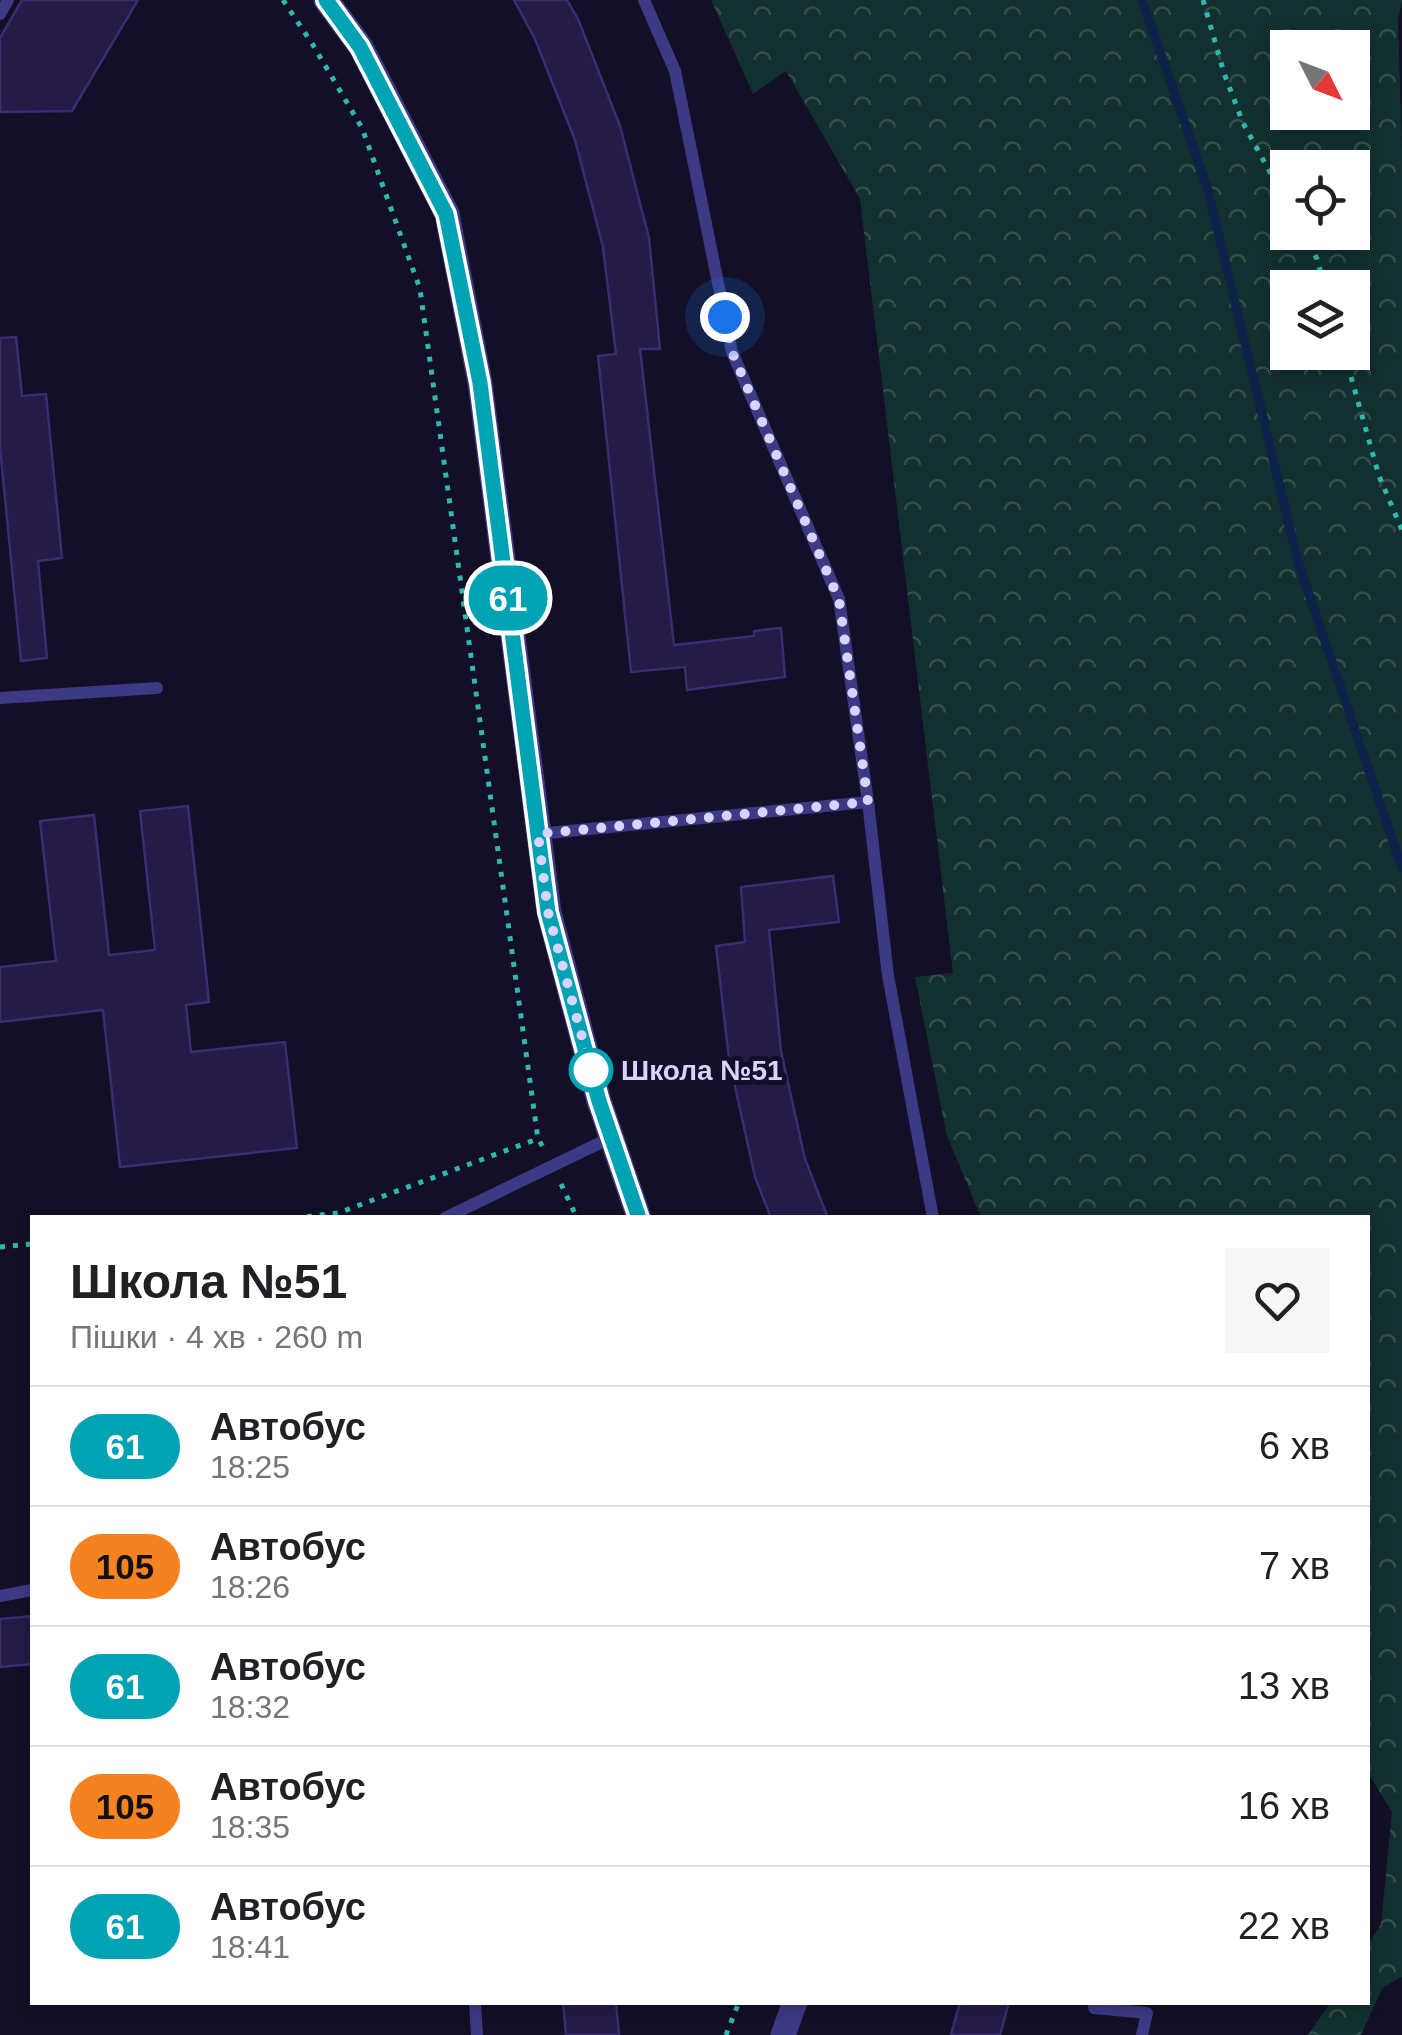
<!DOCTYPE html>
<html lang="uk">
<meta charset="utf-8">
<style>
body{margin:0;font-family:Arial,sans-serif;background:#f6f6f6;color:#202124;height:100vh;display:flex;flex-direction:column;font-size:38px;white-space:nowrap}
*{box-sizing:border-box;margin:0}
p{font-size:32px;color:#757577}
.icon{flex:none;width:55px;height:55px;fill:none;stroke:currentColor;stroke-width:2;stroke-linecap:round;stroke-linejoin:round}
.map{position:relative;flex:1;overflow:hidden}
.side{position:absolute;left:30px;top:1215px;width:1340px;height:790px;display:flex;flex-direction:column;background:#fff;border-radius:0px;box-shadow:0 5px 15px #0003}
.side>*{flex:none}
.badge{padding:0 20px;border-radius:32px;font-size:35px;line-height:65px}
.needle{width:65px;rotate:132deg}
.buttons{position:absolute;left:1270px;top:30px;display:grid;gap:20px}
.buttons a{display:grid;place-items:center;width:100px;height:100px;border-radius:0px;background:#fff;box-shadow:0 5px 15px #0003;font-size:50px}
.you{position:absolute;width:50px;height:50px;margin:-25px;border:8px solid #fff;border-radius:50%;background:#1a73e8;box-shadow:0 0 0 15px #1a73e833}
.map>.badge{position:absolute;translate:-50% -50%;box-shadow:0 0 0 5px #fff}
.round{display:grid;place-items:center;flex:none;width:105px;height:105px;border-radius:0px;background:#f6f6f6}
.overview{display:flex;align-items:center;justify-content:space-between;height:170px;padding:0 40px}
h1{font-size:48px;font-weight:800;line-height:75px}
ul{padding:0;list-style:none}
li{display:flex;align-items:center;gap:30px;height:120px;padding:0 40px;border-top:2px solid #e0e0e0}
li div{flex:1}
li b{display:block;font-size:38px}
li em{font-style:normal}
li .badge{min-width:110px;font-weight:700;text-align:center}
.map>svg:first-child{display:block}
.forest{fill:url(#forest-crowns);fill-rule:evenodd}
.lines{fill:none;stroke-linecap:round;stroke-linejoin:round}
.stream{stroke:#0c2248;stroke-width:9}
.building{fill:#241b47;stroke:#3b2d73;stroke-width:2.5}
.path{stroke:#2fb8b0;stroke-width:5;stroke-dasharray:5 8;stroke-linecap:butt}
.service{stroke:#3d3a85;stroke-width:12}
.tertiary{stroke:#3d3a85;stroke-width:25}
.line-casing{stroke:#fff;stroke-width:22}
.line{stroke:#00a3b4;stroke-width:15}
.walk{stroke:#d9d4ff;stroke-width:10;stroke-dasharray:0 18}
.stop-dot{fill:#fff;stroke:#00a3b4;stroke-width:5}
.labels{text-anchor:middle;stroke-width:10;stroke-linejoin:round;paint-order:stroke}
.stop-label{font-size:28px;font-weight:bold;fill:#d9d4ff;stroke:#130f26;text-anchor:start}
</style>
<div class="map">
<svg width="1402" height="2035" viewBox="0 0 1402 2035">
<defs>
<pattern id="forest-crowns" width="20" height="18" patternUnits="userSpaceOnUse" patternTransform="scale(2.5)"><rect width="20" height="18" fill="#12302f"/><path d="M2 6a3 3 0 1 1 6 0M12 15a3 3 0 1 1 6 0" fill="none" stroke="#344d4e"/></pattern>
</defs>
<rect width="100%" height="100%" fill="#130f26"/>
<path class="forest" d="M 711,0 L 1402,0 L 1398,20 L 1402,154 L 1402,1977 L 1383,1987 L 1361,2035 L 1308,2035 L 1330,2003 L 1368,2002 L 1368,1945 L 1381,1924 L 1392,1812 L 1368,1773 L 1368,1218 L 981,1217 L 947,1136 L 915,977 L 953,973 L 860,199 L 786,71 L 753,94 ZM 1288,48 L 1352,48 L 1352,112 L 1288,112 ZM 1288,168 L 1352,168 L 1352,232 L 1288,232 ZM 1288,288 L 1352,288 L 1352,352 L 1288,352 Z"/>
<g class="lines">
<path class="stream" d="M 1142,0 L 1207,187 L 1298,562 L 1402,868"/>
</g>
<path class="building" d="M 22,0 L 138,0 L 72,111 L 0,112 L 0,38 Z
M 514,0 L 567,0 L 578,19 L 620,126 L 649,238 L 660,349 L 640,349 L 674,645 L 754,636 L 754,631 L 781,628 L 785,677 L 687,690 L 685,667 L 631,672 L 598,356 L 616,354 L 603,247 L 575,140 L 535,39 Z
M 16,337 L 22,396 L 46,394 L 62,558 L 38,561 L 47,658 L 21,661 L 0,447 L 0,338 Z
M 188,806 L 209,1002 L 186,1005 L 191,1052 L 285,1042 L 297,1148 L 120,1167 L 103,1010 L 0,1022 L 0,967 L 56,961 L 40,821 L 94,815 L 109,955 L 155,950 L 140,811 Z
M 833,876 L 839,922 L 769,930 L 781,1051 L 805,1159 L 828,1218 L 771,1218 L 755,1177 L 729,1059 L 716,946 L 745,942 L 741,887 Z
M 32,1616 L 32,1664 L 0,1667 L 0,1619 Z
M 563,2002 L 616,2002 L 619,2035 L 566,2035 Z
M 960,2002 L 1009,2002 L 1000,2035 L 951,2035 Z"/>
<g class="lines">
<path class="path" d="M 283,0 L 313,45 L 362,128 L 420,289 L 538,1139 L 543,1147
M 1203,0 L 1224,73 L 1243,123 L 1288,205
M 1303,232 L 1317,259 L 1325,288
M 1344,352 L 1379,476 L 1402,530
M 561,1184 L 577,1218
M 294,1218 L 338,1213 L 537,1139
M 0,1247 L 32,1244
M 726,2035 L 739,2002"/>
<path class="service" d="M 644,0 L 675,71 L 732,352 L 839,599 L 868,802
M 0,14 L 8,0
M 0,698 L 157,688
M 538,834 L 868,802 L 888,976
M 887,970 L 933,1218
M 445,1218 L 612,1137
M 0,1596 L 32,1590
M 475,2002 L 477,2035
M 1094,2002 L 1094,2008 L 1147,2013 L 1142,2035"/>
<path class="tertiary" d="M 326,0 L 361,47 L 447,214 L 480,383 L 549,912 L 599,1101 L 639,1218
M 783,2035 L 795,2002"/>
</g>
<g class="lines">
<g class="line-casing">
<path id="line" d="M 326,0 L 360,47 L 446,214 L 480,383 L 548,912 L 599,1101 L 639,1218"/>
</g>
<use href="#line" class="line"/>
<path class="walk" d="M 591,1070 L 548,912 L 538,834 L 868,802 L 839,600 L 732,352 L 725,317"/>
</g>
<circle class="stop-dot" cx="591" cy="1070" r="20"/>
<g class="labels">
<g class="stop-label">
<text x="621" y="1080">Школа №51</text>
</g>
</g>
</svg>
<div class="buttons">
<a><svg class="needle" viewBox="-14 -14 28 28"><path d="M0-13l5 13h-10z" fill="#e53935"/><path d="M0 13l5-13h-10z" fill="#757577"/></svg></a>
<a><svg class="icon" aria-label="locate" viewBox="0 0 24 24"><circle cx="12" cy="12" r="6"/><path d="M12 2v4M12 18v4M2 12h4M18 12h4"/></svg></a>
<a><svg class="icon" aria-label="layers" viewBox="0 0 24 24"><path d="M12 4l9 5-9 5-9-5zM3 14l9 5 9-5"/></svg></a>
</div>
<div class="you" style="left:725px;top:317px"></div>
<b class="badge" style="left:508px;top:598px;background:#00a3b4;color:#fff">61</b>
<section class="side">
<div class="overview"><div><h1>Школа №51</h1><p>Пішки · 4 хв · 260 m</p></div><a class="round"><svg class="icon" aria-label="heart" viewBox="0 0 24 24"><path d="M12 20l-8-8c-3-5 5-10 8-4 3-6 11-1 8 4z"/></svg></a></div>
<ul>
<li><span class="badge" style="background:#00a3b4;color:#fff">61</span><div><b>Автобус</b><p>18:25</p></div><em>6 хв</em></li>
<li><span class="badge" style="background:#f58220;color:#111">105</span><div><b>Автобус</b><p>18:26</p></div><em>7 хв</em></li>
<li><span class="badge" style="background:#00a3b4;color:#fff">61</span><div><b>Автобус</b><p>18:32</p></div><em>13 хв</em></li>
<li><span class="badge" style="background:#f58220;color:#111">105</span><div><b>Автобус</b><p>18:35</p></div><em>16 хв</em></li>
<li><span class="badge" style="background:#00a3b4;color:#fff">61</span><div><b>Автобус</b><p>18:41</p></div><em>22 хв</em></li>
</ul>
</section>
</div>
